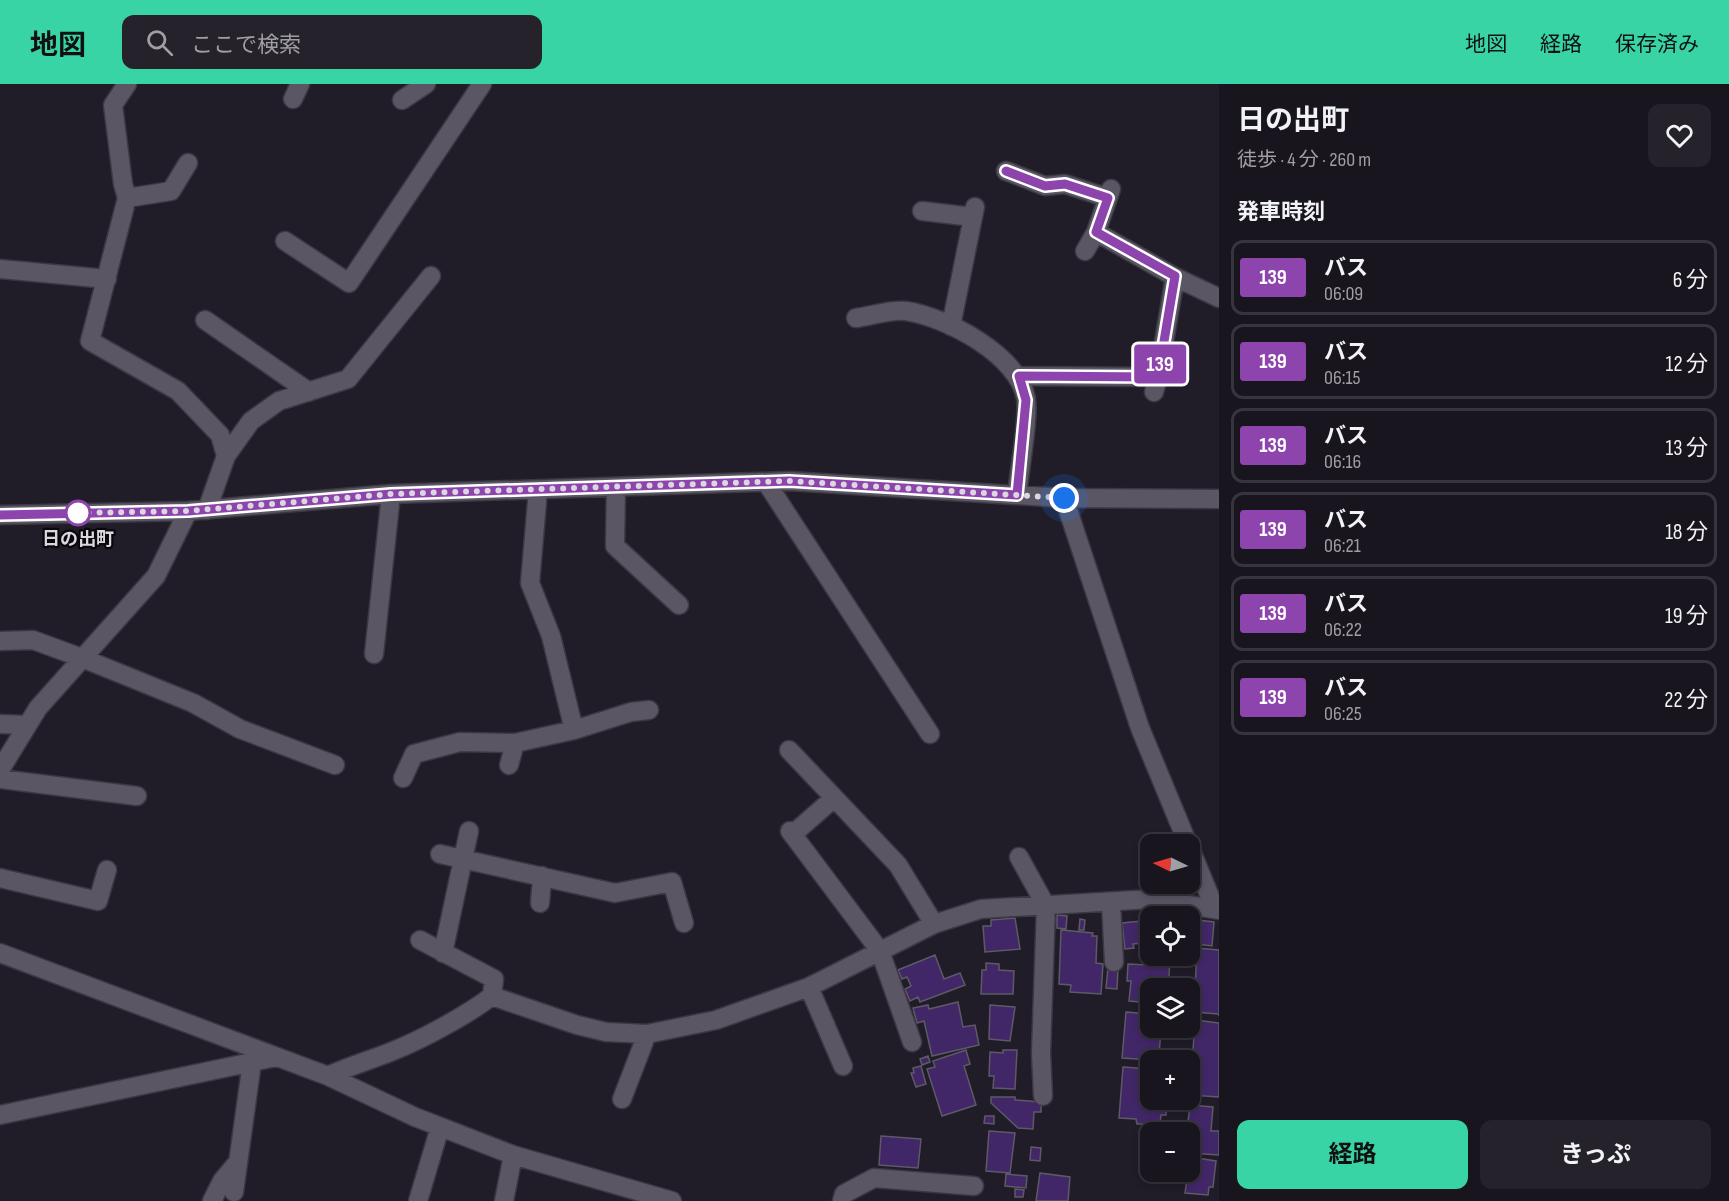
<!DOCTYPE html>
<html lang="ja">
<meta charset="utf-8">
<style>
body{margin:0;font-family:"Sofia Sans Condensed","Noto Sans JP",sans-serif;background:#25222b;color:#f1f3f6;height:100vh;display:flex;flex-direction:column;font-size:22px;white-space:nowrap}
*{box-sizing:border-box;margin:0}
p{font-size:20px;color:#9f9fa4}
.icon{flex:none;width:33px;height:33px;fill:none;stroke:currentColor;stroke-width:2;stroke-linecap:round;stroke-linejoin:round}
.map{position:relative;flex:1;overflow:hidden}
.details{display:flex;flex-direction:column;background:#18151e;width:510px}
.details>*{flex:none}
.badge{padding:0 12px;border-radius:4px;font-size:21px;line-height:39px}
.needle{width:39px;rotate:275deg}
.controls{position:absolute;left:1140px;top:750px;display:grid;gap:12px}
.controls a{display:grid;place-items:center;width:60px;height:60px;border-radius:12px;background:#18151e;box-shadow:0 3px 9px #0003,0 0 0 2px #36343c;font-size:30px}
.you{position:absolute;width:30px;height:30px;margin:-15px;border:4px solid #fff;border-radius:50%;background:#1a73e8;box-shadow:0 0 0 9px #1a73e833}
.map>.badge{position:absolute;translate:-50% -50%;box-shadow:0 0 0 3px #fff}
h2{padding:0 18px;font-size:22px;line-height:54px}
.round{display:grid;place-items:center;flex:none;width:63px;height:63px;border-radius:12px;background:#25222b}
.summary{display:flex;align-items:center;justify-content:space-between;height:102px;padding:0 18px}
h1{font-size:28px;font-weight:700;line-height:45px}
.cta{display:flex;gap:12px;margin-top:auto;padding:12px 18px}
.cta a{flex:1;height:69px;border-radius:12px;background:#39d4a5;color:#111;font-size:24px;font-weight:700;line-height:69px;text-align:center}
.cta a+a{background:#25222b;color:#f1f3f6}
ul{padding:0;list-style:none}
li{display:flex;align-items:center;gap:18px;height:75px;margin:0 12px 9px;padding:0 6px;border:3px solid #36343c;border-radius:12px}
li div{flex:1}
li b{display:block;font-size:22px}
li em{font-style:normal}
li .badge{min-width:66px;font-weight:700;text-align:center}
header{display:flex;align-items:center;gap:36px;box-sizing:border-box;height:84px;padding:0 30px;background:#39d4a5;color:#111}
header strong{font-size:28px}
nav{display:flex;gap:33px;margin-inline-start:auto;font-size:21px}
.search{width:420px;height:54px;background:#25222b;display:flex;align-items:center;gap:15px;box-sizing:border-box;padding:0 21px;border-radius:12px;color:#9f9fa4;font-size:22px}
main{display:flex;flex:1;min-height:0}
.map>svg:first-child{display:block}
.building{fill:#422768;stroke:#5d5966;stroke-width:1.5}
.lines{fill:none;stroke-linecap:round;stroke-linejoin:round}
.minor-casing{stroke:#3c3842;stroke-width:21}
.minor{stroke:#5a5664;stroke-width:18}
.line-casing{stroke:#fff;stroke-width:14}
.line{stroke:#8e44ad;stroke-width:9}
.walk{stroke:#dad7df;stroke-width:6;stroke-dasharray:0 10.8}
.stop-dot{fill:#fff;stroke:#8e44ad;stroke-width:3}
.labels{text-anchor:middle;stroke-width:4.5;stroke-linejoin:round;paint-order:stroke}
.stop-label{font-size:18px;font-weight:bold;fill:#dad7df;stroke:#09070c}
</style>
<header>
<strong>地図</strong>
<div class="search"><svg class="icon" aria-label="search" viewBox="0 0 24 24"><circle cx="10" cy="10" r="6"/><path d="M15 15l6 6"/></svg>ここで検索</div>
<nav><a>地図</a><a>経路</a><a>保存済み</a></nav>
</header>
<main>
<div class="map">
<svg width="1219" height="1117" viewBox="0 0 1219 1117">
<rect width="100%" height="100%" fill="#201c28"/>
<path class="building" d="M 1057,831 L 1067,832 L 1066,845 L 1057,844 Z
M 1015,834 L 1020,865 L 985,868 L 983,842 L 991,842 L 991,836 Z
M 1080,835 L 1085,836 L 1084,846 L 1079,846 Z
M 1198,836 L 1214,838 L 1212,862 L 1196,860 Z
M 1141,837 L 1143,859 L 1133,860 L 1134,864 L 1125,865 L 1122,839 Z
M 1061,846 L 1093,849 L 1092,852 L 1097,852 L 1096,879 L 1103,880 L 1101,910 L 1070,908 L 1071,901 L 1059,900 Z
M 1197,864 L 1219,866 L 1219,932 L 1218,930 L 1194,928 Z
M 935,871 L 944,895 L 960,889 L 965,901 L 920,918 L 918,913 L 910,917 L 905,905 L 911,902 L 907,893 L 902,895 L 898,886 Z
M 1149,875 L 1170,877 L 1168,904 L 1150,904 L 1150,919 L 1129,917 L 1131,897 L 1127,897 L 1128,880 L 1148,881 Z
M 986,879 L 999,880 L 999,886 L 1014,887 L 1013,910 L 981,910 L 982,886 L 986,886 Z
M 1108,884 L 1118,885 L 1117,905 L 1106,904 Z
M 958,918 L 963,943 L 975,941 L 979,961 L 932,972 L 924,937 L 917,939 L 913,924 L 928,921 L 929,925 Z
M 990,921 L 1015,923 L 1010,957 L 989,955 Z
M 1126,928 L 1150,930 L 1150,944 L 1161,944 L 1159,972 L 1154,971 L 1153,976 L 1122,974 Z
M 1195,936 L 1219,939 L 1219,1013 L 1190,1011 Z
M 966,966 L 970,980 L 964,982 L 976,1021 L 942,1032 L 927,985 L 935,983 L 933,977 Z
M 1003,966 L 1017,966 L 1015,1005 L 993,1004 L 994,992 L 989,992 L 990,968 L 1003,969 Z
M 928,972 L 930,978 L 922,981 L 920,975 Z
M 921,982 L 926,1000 L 916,1003 L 911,989 L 914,989 L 913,984 Z
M 1123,983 L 1150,985 L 1150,1016 L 1167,1016 L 1166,1031 L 1161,1031 L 1160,1040 L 1137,1040 L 1136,1035 L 1119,1034 Z
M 991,1013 L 1015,1013 L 1015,1016 L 1041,1018 L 1041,1028 L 1034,1028 L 1033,1045 L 1018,1044 L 991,1019 Z
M 1190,1021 L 1213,1023 L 1211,1047 L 1219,1047 L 1219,1071 L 1190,1069 L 1191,1047 L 1187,1046 Z
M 985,1032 L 994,1032 L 994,1040 L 984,1039 Z
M 989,1047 L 1015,1049 L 1010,1089 L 986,1087 Z
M 881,1052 L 921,1055 L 918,1084 L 879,1081 Z
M 1031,1063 L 1041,1064 L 1040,1077 L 1030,1076 Z
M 1190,1073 L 1216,1077 L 1213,1103 L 1209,1103 L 1208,1111 L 1185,1109 Z
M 1040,1089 L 1070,1093 L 1068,1117 L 1036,1117 Z
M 1006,1090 L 1027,1092 L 1026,1104 L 1005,1102 Z
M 1015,1105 L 1024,1106 L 1023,1113 L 1015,1113 Z"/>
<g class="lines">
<g class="minor-casing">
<path id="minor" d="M 127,0 L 113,21 L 123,100 L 127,114 L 171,107 L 188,79
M 293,15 L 300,0
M 402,16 L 426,0
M 1006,87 L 1045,102 L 1065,100 L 1108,114
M 127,114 L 90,257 L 178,307 L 220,351 L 226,372 L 207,426
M 922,127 L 973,133
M 1096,148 L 1111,105
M 285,157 L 349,199 L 482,0
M 1085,167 L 1096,148 L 1175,193
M 0,185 L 107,195
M 856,234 C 871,232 891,225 906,227 C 946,233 1019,271 1026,315 C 1029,335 1019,388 1017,411
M 205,236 L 309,308
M 951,242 L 975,123
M 1019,292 L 1158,293 L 1154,308
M 1158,293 L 1175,193 L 1219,214
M 226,372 L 251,337 L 279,317 L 348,295 L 431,192
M 766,398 L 930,650
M 616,403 L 615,462 L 679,521
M 538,406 L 530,499 L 551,552 L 574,646 L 631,628 L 649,626
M 1064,414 L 1140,644 L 1188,760
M 0,431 L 188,427 L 391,410 L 789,397 L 1064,414 L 1219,415
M 0,557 L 33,556 L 82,574 L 193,619 L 240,645 L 335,681
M 374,570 L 391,410
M 0,640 L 27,641
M 789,666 L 898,781 L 934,840
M 509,681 L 515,659 L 574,646
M 0,686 L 38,624 L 156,492 L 188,427
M 403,694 L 414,670 L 460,658 L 515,659
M 0,695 L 137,712
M 790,747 L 880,867 L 912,958
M 793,750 L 834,714
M 1190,764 L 1215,825
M 440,770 L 615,809 L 672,798 L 684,839
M 1019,773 L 1046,822 L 1041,969 L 1043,1012
M 0,794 L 98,817 L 107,786
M 1111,818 L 1114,878
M 540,819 L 542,792
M 420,856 L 494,895 L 492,912
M 0,869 L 328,992 L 415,1033 L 513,1071 L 672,1117
M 443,869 L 469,747
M 809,903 L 843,982
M 328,992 C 349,982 371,976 393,967 C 423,955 467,931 492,912 L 577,941 L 606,948 L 647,950 L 716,936 L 809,903 L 934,840 L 981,825 L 1152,815 L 1219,826
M 622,1015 L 647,950
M 0,1031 L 276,973
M 234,1108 L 252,978
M 212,1117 L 222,1097 L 237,1079
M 418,1117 L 440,1043
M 504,1117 L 513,1071
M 842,1117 L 844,1110 L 874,1094 L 974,1102"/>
</g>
<use href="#minor" class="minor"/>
</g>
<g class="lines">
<g class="line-casing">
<path id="line" d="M 0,431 L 188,427 L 391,410 L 789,397 L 1017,411 L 1026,316 L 1019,292 L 1158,293 L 1175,192 L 1096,148 L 1108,114 L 1065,100 L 1045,102 L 1006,87"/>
</g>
<use href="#line" class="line"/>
<path class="walk" d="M 78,429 L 188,427 L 391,410 L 789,397 L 1064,414"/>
</g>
<circle class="stop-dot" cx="78" cy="429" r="12"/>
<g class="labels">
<g class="stop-label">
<text x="78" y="461">日の出町</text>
</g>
</g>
</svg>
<div class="controls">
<a><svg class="needle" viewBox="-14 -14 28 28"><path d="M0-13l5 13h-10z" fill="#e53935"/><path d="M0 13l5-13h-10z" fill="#9f9fa4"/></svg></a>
<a><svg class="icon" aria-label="locate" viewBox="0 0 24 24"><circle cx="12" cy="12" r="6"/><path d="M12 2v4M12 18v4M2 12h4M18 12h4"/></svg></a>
<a><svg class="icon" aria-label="layers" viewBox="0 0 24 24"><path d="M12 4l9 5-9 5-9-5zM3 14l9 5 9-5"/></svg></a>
<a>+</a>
<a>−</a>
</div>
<div class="you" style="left:1064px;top:414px"></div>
<b class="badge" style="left:1160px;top:280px;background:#8e44ad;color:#fff">139</b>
</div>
<section class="details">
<div class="summary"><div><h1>日の出町</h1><p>徒歩 · 4 分 · 260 m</p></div><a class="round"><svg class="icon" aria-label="heart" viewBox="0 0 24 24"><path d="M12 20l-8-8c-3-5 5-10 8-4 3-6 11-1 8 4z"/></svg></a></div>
<h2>発車時刻</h2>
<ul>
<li><span class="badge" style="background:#8e44ad;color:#fff">139</span><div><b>バス</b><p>06:09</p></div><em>6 分</em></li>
<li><span class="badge" style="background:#8e44ad;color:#fff">139</span><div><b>バス</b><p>06:15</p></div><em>12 分</em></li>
<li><span class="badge" style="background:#8e44ad;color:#fff">139</span><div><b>バス</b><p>06:16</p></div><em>13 分</em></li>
<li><span class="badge" style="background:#8e44ad;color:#fff">139</span><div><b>バス</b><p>06:21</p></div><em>18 分</em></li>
<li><span class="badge" style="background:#8e44ad;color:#fff">139</span><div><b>バス</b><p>06:22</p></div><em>19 分</em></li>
<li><span class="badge" style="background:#8e44ad;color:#fff">139</span><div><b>バス</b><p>06:25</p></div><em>22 分</em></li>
</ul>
<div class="cta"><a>経路</a><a>きっぷ</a></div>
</section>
</main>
